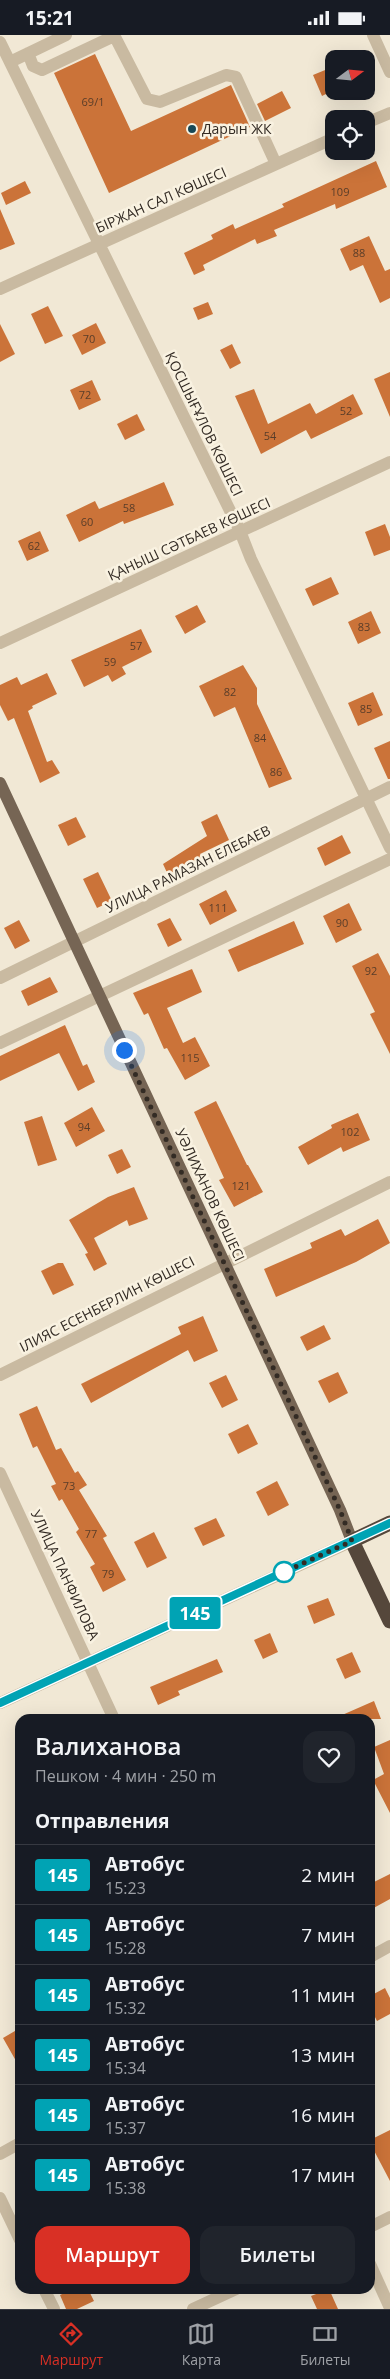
<!DOCTYPE html>
<html lang="ru">
<meta charset="utf-8">
<style>
body{margin:0;font-family:"Open Sans",sans-serif;background:#20242c;color:#f1f3f6;height:100vh;display:flex;flex-direction:column;font-size:19px;white-space:nowrap}
*{box-sizing:border-box;margin:0}
p{font-size:16px;color:#9ea1a6}
.icon{flex:none;width:28px;height:28px;fill:none;stroke:currentColor;stroke-width:2;stroke-linecap:round;stroke-linejoin:round}
.map{position:relative;flex:1;overflow:hidden}
.sheet{position:absolute;left:15px;top:1679px;width:360px;height:580px;display:flex;flex-direction:column;background:#171b24;border-radius:15px;box-shadow:0 5px 20px #0002}
.sheet>*{flex:none}
.badge{padding:0 10px;border-radius:4px;font-size:18px;line-height:32px}
.needle{width:32px;rotate:74deg}
.fabs{position:absolute;left:325px;top:15px;display:grid;gap:10px}
.fabs a{display:grid;place-items:center;width:50px;height:50px;border-radius:10px;background:#171b24;box-shadow:0 5px 20px #0002;font-size:25px}
.you{position:absolute;width:25px;height:25px;margin:-12px;border:4px solid #fff;border-radius:50%;background:#1a73e8;box-shadow:0 0 0 8px #1a73e833}
.map>.badge{position:absolute;translate:-50% -50%;box-shadow:0 0 0 2px #fff}
h2{padding:0 20px;font-size:19px;line-height:45px}
.round{display:grid;place-items:center;flex:none;width:52px;height:52px;border-radius:15px;background:#20242c}
.overview{display:flex;align-items:center;justify-content:space-between;height:85px;padding:0 20px}
h1{font-size:24px;font-weight:600;line-height:38px}
.action{display:flex;gap:10px;margin-top:auto;padding:10px 20px}
.action a{flex:1;height:58px;border-radius:15px;background:#d93025;color:#fff;font-size:20px;font-weight:600;line-height:58px;text-align:center}
.action a+a{background:#20242c;color:#f1f3f6}
ul{padding:0;list-style:none}
li{display:flex;align-items:center;gap:15px;height:60px;padding:0 20px;border-top:1px solid #363941}
li div{flex:1}
li b{display:block;font-size:19px}
li em{font-style:normal}
li .badge{min-width:55px;font-weight:700;text-align:center}
.status{display:flex;justify-content:space-between;align-items:center;height:35px;padding:0 25px;background:#171b24;direction:ltr}
.status svg{height:14px;fill:currentColor}
.tab-bar{display:flex;justify-content:space-around;align-items:center;height:70px;border-top:1px solid #363941;background:#171b24;font-size:14px;color:#9ea1a6}
.tab-bar a{display:grid;justify-items:center;gap:2px}
.tab-bar .active{color:#d93025}
.map>svg:first-child{display:block}
.building{fill:#cb7339}
.lines{fill:none;stroke-linecap:round;stroke-linejoin:round}
.minor{stroke:#c9baa1;stroke-width:12}
.major{stroke:#766554;stroke-width:12}
.highway{stroke:#55473b;stroke-width:15}
.line-casing{stroke:#fff;stroke-width:11}
.line{stroke:#00a3b4;stroke-width:8}
.walk{stroke:#332b24;stroke-width:5;stroke-dasharray:0 9}
.poi-dot{fill:#184856;stroke:#f9f2e1;stroke-width:2}
.stop-dot{fill:#fff;stroke:#00a3b4;stroke-width:2.5}
.labels{text-anchor:middle;stroke-width:5;stroke-linejoin:round;paint-order:stroke}
.number-label{font-size:11px;fill:#593d29}
.poi-label{font-size:14px;fill:#332b24;stroke:#f9f2e1;text-anchor:start}
.street-label{font-size:14px;fill:#332b24;stroke:#f9f2e1}
</style>
<div class="status"><b>15:21</b><svg viewBox="0 0 49 12"><path d="M0 12V9h3v3zM5 12V6h3v6zM10 12V3h3v9zM15 12V0h3v12zM26 1h20v11H26zM47 4h2v5h-2z"/></svg></div>
<div class="map">
<svg width="390" height="2274" viewBox="0 0 390 2274">
<rect width="100%" height="100%" fill="#f1e8d5"/>
<path class="building" d="M 95,19 L 131,96 L 231,50 L 250,92 L 109,158 L 54,38 Z
M 330,33 L 334,41 L 334,55 L 322,61 L 313,40 Z
M 282,56 L 291,73 L 265,86 L 257,69 Z
M 376,126 L 387,152 L 336,174 L 335,169 L 274,195 L 277,201 L 257,209 L 255,204 L 203,230 L 205,235 L 194,240 L 184,218 L 213,204 L 211,200 L 233,189 L 235,194 L 284,172 L 282,169 Z
M 25,146 L 31,158 L 6,170 L 1,158 Z
M 0,174 L 15,209 L 0,215 Z
M 369,201 L 385,236 L 390,234 L 390,263 L 380,268 L 363,230 L 350,236 L 340,214 Z
M 208,267 L 213,279 L 198,285 L 193,273 Z
M 48,271 L 63,301 L 45,309 L 31,279 Z
M 96,288 L 106,308 L 82,320 L 72,300 Z
M 0,289 L 15,319 L 0,327 Z
M 232,309 L 241,328 L 230,334 L 220,315 Z
M 390,337 L 390,382 L 374,344 Z
M 92,345 L 101,365 L 79,375 L 70,355 Z
M 254,354 L 268,389 L 310,368 L 316,379 L 353,359 L 363,379 L 311,404 L 306,395 L 261,419 L 235,361 Z
M 137,379 L 145,395 L 125,405 L 117,389 Z
M 164,447 L 174,470 L 124,489 L 123,486 L 79,507 L 66,480 L 95,466 L 99,474 Z
M 385,489 L 390,502 L 390,515 L 374,521 L 365,497 Z
M 40,496 L 49,516 L 27,526 L 18,506 Z
M 331,542 L 339,559 L 313,571 L 305,554 Z
M 197,570 L 206,587 L 185,599 L 175,581 Z
M 371,576 L 381,598 L 358,609 L 348,587 Z
M 141,594 L 152,617 L 122,632 L 126,639 L 112,647 L 108,640 L 84,652 L 71,625 Z
M 243,630 L 257,653 L 257,669 L 292,744 L 269,753 L 235,672 L 214,682 L 199,651 Z
M 47,638 L 57,659 L 32,671 L 33,673 L 28,676 L 47,727 L 52,725 L 60,738 L 40,748 L 14,683 L 8,686 L 0,670 L 0,650 L 17,642 L 21,650 Z
M 373,657 L 383,680 L 358,691 L 348,668 Z
M 390,706 L 390,744 L 388,744 L 374,713 Z
M 217,779 L 229,805 L 200,819 L 205,827 L 190,836 L 188,833 L 169,842 L 163,829 L 207,801 L 201,787 Z
M 76,782 L 86,802 L 68,811 L 58,790 Z
M 342,800 L 351,818 L 325,831 L 317,813 Z
M 98,837 L 112,866 L 97,873 L 83,844 Z
M 226,855 L 237,876 L 210,890 L 199,869 Z
M 349,868 L 362,895 L 336,908 L 323,881 Z
M 170,883 L 182,905 L 168,912 L 157,889 Z
M 19,885 L 30,906 L 15,914 L 4,893 Z
M 294,886 L 304,909 L 238,937 L 228,915 Z
M 378,918 L 390,941 L 390,1019 L 370,979 L 375,977 L 352,931 Z
M 192,934 L 202,957 L 167,973 L 183,1008 L 195,1002 L 210,1031 L 185,1045 L 167,1013 L 164,1014 L 148,978 L 144,980 L 133,958 Z
M 50,942 L 58,957 L 28,971 L 21,956 Z
M 65,990 L 83,1031 L 87,1029 L 95,1047 L 78,1056 L 59,1018 L 0,1046 L 0,1021 Z
M 216,1066 L 247,1130 L 248,1130 L 263,1157 L 234,1172 L 219,1145 L 224,1143 L 194,1077 Z
M 92,1072 L 105,1096 L 76,1112 L 64,1088 Z
M 358,1078 L 370,1105 L 343,1117 L 341,1112 L 308,1130 L 298,1112 L 332,1093 L 331,1090 Z
M 42,1081 L 57,1125 L 38,1131 L 24,1087 Z
M 122,1114 L 131,1132 L 117,1139 L 108,1120 Z
M 134,1152 L 148,1184 L 129,1191 L 127,1185 L 94,1203 L 107,1229 L 94,1236 L 85,1219 L 88,1218 L 69,1185 L 108,1162 Z
M 378,1184 L 390,1208 L 356,1227 L 276,1262 L 264,1234 L 312,1213 L 310,1208 L 341,1194 L 345,1201 Z
M 58,1228 L 63,1228 L 74,1250 L 53,1260 L 41,1236 Z
M 203,1281 L 218,1316 L 194,1327 L 188,1315 L 91,1368 L 81,1349 L 181,1299 L 178,1292 Z
M 324,1290 L 331,1304 L 307,1316 L 300,1302 Z
M 338,1337 L 348,1358 L 329,1368 L 318,1346 Z
M 226,1340 L 238,1365 L 222,1373 L 209,1348 Z
M 37,1371 L 56,1415 L 61,1413 L 75,1438 L 78,1436 L 87,1450 L 79,1455 L 107,1501 L 103,1503 L 126,1545 L 103,1557 L 90,1532 L 95,1529 L 76,1497 L 79,1494 L 62,1464 L 59,1466 L 51,1451 L 56,1449 L 37,1411 L 33,1413 L 19,1379 Z
M 248,1389 L 258,1409 L 238,1419 L 228,1399 Z
M 277,1446 L 289,1470 L 268,1481 L 256,1457 Z
M 216,1483 L 225,1501 L 203,1511 L 194,1493 Z
M 154,1497 L 167,1523 L 147,1533 L 134,1507 Z
M 328,1563 L 335,1580 L 314,1589 L 307,1571 Z
M 270,1598 L 278,1617 L 263,1624 L 254,1605 Z
M 352,1617 L 361,1637 L 345,1644 L 336,1624 Z
M 217,1624 L 223,1637 L 178,1656 L 180,1660 L 158,1670 L 150,1652 Z
M 374,1666 L 381,1684 L 333,1684 Z
M 390,1705 L 390,1778 L 373,1745 L 384,1739 L 374,1712 Z
M 390,1839 L 390,1864 L 370,1875 L 370,1849 Z
M 385,1953 L 390,1963 L 390,1979 L 377,1986 L 370,1972 L 370,1961 Z
M 20,1993 L 20,2033 L 3,2003 Z
M 390,2095 L 390,2146 L 370,2108 L 370,2105 Z
M 73,2254 L 88,2254 L 94,2266 L 77,2274 L 66,2274 L 60,2260 Z
M 329,2254 L 338,2274 L 317,2274 L 311,2261 Z"/>
<g class="lines">
<path class="minor" d="M 114,0 L 147,64 L 160,67 L 226,40 L 236,42 L 276,129
M 373,0 L 390,37
M 0,7 L 240,496 L 251,524 L 390,813
M 28,18 L 33,31 L 42,35 L 114,1
M 10,27 L 66,0
M 366,88 L 390,78
M 0,254 L 334,103
M 0,608 L 390,427
M 0,943 L 390,752
M 0,1008 L 390,824
M 0,1340 L 390,1147
M 0,1438 L 114,1684
M 0,1668 L 352,1506
M 370,1922 L 390,1911
M 0,2119 L 20,2108
M 0,2163 L 20,2205
M 370,2192 L 390,2182
M 370,2229 L 390,2273
M 44,2254 L 54,2274
M 193,2274 L 236,2254"/>
<path class="major" d="M 0,748 L 340,1475 L 352,1506"/>
<path class="highway" d="M 390,1488 L 352,1506 L 390,1586"/>
</g>
<g class="lines">
<g class="line-casing">
<path id="line" d="M 0,1668 L 390,1488"/>
</g>
<use href="#line" class="line"/>
<path class="walk" d="M 124,1015 L 340,1475 L 352,1506 L 284,1537"/>
</g>
<circle class="poi-dot" cx="192" cy="94" r="5"/>
<circle class="stop-dot" cx="284" cy="1537" r="10"/>
<g class="labels">
<g class="number-label">
<text x="93" y="71">69/1</text>
<text x="340" y="161">109</text>
<text x="359" y="222">88</text>
<text x="89" y="308">70</text>
<text x="85" y="364">72</text>
<text x="346" y="380">52</text>
<text x="270" y="405">54</text>
<text x="129" y="477">58</text>
<text x="87" y="491">60</text>
<text x="34" y="515">62</text>
<text x="364" y="596">83</text>
<text x="136" y="615">57</text>
<text x="110" y="631">59</text>
<text x="230" y="661">82</text>
<text x="366" y="678">85</text>
<text x="260" y="707">84</text>
<text x="276" y="741">86</text>
<text x="218" y="877">111</text>
<text x="342" y="892">90</text>
<text x="371" y="940">92</text>
<text x="190" y="1027">115</text>
<text x="84" y="1096">94</text>
<text x="350" y="1101">102</text>
<text x="241" y="1155">121</text>
<text x="69" y="1455">73</text>
<text x="91" y="1503">77</text>
<text x="108" y="1543">79</text>
</g>
<g class="poi-label">
<text x="202" y="99">Дарын ЖК</text>
</g>
<g class="street-label">
<text transform="translate(161 165) rotate(-24)" y="5">БІРЖАН САЛ КӨШЕСІ</text>
<text transform="translate(204 389) rotate(64)" y="5">ҚОСШЫҒҰЛОВ КӨШЕСІ</text>
<text transform="translate(189 504) rotate(-25)" y="5">ҚАНЫШ СӘТБАЕВ КӨШЕСІ</text>
<text transform="translate(188 834) rotate(-26)" y="5">УЛИЦА РАМАЗАН ЕЛЕБАЕВ</text>
<text transform="translate(210 1160) rotate(65)" y="5">УӘЛИХАНОВ КӨШЕСІ</text>
<text transform="translate(107 1269) rotate(-27)" y="5">ІЛИЯС ЕСЕНБЕРЛИН КӨШЕСІ</text>
<text transform="translate(65 1540) rotate(65)" y="5">УЛИЦА ПАНФИЛОВА</text>
</g>
</g>
</svg>
<div class="fabs">
<a><svg class="needle" viewBox="-14 -14 28 28"><path d="M0-13l5 13h-10z" fill="#e53935"/><path d="M0 13l5-13h-10z" fill="#9ea1a6"/></svg></a>
<a><svg class="icon" aria-label="locate" viewBox="0 0 24 24"><circle cx="12" cy="12" r="6"/><path d="M12 2v4M12 18v4M2 12h4M18 12h4"/></svg></a>
</div>
<div class="you" style="left:124px;top:1015px"></div>
<b class="badge" style="left:195px;top:1578px;background:#00a3b4;color:#fff">145</b>
<section class="sheet">
<div class="overview"><div><h1>Валиханова</h1><p>Пешком · 4 мин · 250 m</p></div><a class="round"><svg class="icon" aria-label="heart" viewBox="0 0 24 24"><path d="M12 20l-8-8c-3-5 5-10 8-4 3-6 11-1 8 4z"/></svg></a></div>
<h2>Отправления</h2>
<ul>
<li><span class="badge" style="background:#00a3b4;color:#fff">145</span><div><b>Автобус</b><p>15:23</p></div><em>2 мин</em></li>
<li><span class="badge" style="background:#00a3b4;color:#fff">145</span><div><b>Автобус</b><p>15:28</p></div><em>7 мин</em></li>
<li><span class="badge" style="background:#00a3b4;color:#fff">145</span><div><b>Автобус</b><p>15:32</p></div><em>11 мин</em></li>
<li><span class="badge" style="background:#00a3b4;color:#fff">145</span><div><b>Автобус</b><p>15:34</p></div><em>13 мин</em></li>
<li><span class="badge" style="background:#00a3b4;color:#fff">145</span><div><b>Автобус</b><p>15:37</p></div><em>16 мин</em></li>
<li><span class="badge" style="background:#00a3b4;color:#fff">145</span><div><b>Автобус</b><p>15:38</p></div><em>17 мин</em></li>
</ul>
<div class="action"><a>Маршрут</a><a>Билеты</a></div>
</section>
</div>
<nav class="tab-bar">
<a class="active"><svg class="icon" aria-label="directions" viewBox="0 0 24 24"><path d="M12 3l9 9-9 9-9-9zM9 14v-3h6M13 9l2 2-2 2"/></svg>Маршрут</a>
<a><svg class="icon" aria-label="map" viewBox="0 0 24 24"><path d="M3 6l6-2 6 2 6-2v14l-6 2-6-2-6 2zM9 4v14M15 6v14"/></svg>Карта</a>
<a><svg class="icon" aria-label="tickets" viewBox="0 0 24 24"><path d="M3 7h18v10H3zM15 7v10"/></svg>Билеты</a>
</nav>
